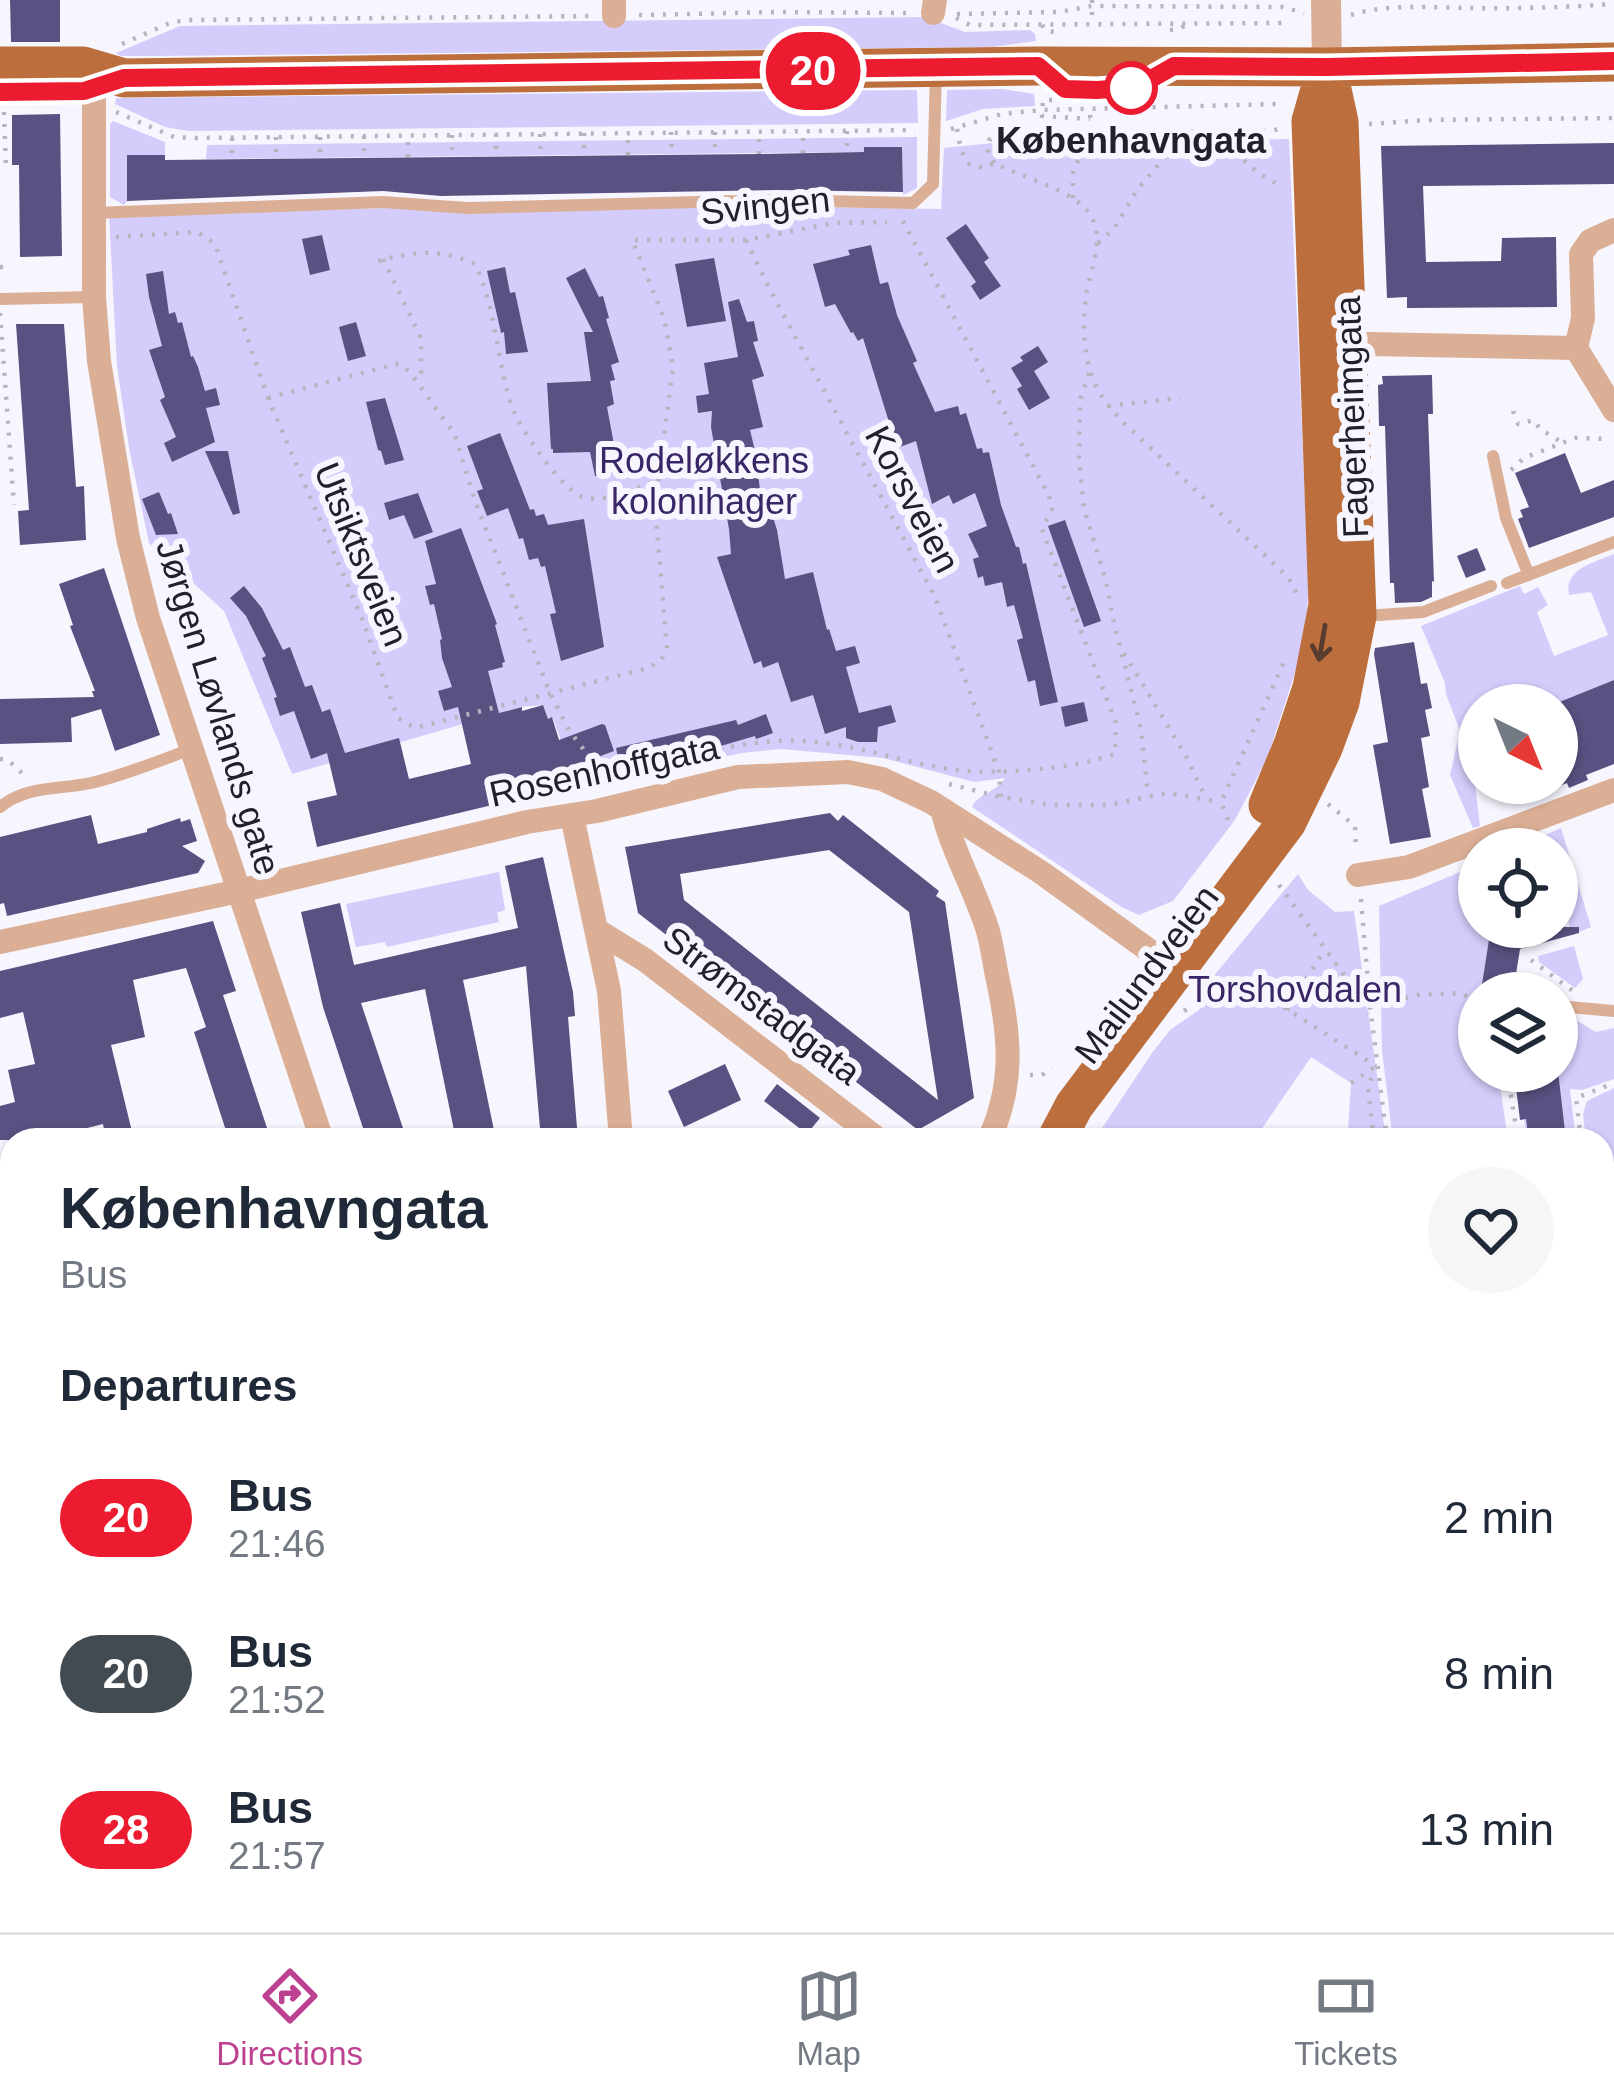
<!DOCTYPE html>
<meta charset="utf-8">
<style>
body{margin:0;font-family:Arial,sans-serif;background:#f6f6f7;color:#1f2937;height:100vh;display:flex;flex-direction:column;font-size:45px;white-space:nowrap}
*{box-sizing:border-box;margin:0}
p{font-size:39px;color:#747a83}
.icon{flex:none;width:66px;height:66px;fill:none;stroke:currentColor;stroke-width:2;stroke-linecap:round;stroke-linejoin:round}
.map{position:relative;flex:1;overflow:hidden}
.drawer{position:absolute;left:0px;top:1128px;width:1614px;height:804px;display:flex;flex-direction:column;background:#fff;border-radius:36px 36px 0 0;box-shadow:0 3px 9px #0004}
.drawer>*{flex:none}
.badge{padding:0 24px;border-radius:39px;font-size:42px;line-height:78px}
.needle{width:78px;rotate:137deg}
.tools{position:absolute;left:1458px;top:684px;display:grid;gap:24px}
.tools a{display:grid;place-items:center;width:120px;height:120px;border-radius:50%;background:#fff;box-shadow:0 3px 9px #0004;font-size:60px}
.map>.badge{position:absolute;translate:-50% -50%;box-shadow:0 0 0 6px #fff}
h2{padding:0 60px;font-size:45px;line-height:108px}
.round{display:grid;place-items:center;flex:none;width:126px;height:126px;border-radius:63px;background:#f6f6f7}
.overview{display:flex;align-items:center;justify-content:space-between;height:204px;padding:0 60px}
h1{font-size:57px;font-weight:700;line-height:90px}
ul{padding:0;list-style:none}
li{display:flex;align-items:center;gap:36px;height:156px;padding:0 60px}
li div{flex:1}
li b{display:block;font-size:45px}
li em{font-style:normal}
li .badge{min-width:132px;font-weight:700;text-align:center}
.tabs{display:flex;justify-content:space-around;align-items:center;height:168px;border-top:3px solid #e0e1e3;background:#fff;font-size:33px;color:#747a83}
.tabs a{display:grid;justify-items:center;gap:6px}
.tabs .selected{color:#bd4191}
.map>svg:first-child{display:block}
.green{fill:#d4ccfa}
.building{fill:#5a5081;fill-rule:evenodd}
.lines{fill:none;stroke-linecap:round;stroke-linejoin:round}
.path{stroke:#b6b5be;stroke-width:4.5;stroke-dasharray:3 9;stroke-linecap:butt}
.service{stroke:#dbaf95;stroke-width:12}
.minor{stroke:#dbaf95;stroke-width:24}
.tertiary{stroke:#dbaf95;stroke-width:30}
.primary{stroke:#bc6f3d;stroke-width:39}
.tram{stroke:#919098;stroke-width:3}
.oneway{stroke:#583c30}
.line-casing{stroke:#fff;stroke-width:27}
.line{stroke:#ed1b2f;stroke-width:18}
.stop-dot{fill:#fff;stroke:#ed1b2f;stroke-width:6}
.labels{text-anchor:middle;stroke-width:12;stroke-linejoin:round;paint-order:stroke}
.stop-label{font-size:36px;font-weight:bold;fill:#222129;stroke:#f7f6ff}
.street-label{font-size:36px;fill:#222129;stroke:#f7f6ff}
.park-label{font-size:36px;fill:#382666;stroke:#f7f6ff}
</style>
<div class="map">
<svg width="1614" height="1932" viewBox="0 0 1614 1932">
<rect width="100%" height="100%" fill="#f7f6ff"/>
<path class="green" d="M 925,17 L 965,32 L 1030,30 L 1035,34 L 1036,41 L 993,47 L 157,56 L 120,56 L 116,53 L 180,26 Z
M 1003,89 L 1034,94 L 1035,106 L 983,109 L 946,121 L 947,90 Z
M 917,90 L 918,123 L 188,131 L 165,127 L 115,104 L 116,98 Z
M 113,121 L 165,142 L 165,154 L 124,205 L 110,197 L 110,124 Z
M 917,137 L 917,188 L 903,195 L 902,147 L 865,147 L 864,152 L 206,159 L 207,145 Z
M 1289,139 L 1309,589 L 1303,648 L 1267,759 L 1235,820 L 1173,901 L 1139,915 L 1123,908 L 972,807 C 979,793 997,792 1005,778 L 974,782 L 883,758 L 780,749 L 742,753 L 587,786 L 582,758 L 566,755 L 553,718 L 548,719 L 543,705 L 521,707 L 292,774 L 224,611 L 149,543 L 129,448 L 117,366 L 109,215 L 592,203 L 941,209 L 944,148 L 1003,142 Z
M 1614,554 L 1614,680 L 1553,705 L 1479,705 L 1479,751 L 1472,758 L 1480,826 L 1473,828 L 1450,775 L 1460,731 L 1446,694 L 1445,683 L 1421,626 L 1520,586 L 1524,594 L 1538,587 L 1548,605 L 1537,612 L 1554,656 L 1608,635 L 1591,592 L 1569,595 C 1564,569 1593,563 1614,554 Z
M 1561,828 L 1591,927 L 1572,935 L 1563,900 L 1557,900 L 1557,849 L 1513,849 Z
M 1479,864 L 1479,927 L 1492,927 L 1482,991 L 1493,993 L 1479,993 L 1479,1071 L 1498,1071 L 1508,1140 L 1393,1140 L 1382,1051 L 1379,906 Z
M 499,872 L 505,910 L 497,913 L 499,922 L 387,947 L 385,942 L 356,947 L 346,904 Z
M 1298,874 L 1308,890 L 1335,912 L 1354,911 L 1386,1140 L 1342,1140 L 1348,1130 L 1351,1083 L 1311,1057 L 1254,1140 L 1094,1140 L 1152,1053 L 1170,1030 L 1199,1010 L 1212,978 Z
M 1574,946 L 1583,979 L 1575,988 L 1539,962 L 1538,956 Z
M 1576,1020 L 1596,1032 L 1614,1028 L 1614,1079 L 1582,1090 L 1570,1089 L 1576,1140 L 1527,1140 L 1517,1071 L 1557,1071 L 1557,1022 Z
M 1614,1088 L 1614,1168 L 1602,1168 L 1602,1140 L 1586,1140 L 1583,1114 L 1587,1101 Z
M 1614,1344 L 1614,1622 L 1609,1624 L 1614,1653 L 1614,1932 L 1611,1932 L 1602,1890 L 1602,1347 Z
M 0,1553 L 12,1558 L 12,1686 L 1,1686 L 0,1676 Z
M 35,1920 L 124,1920 L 123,1932 L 34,1932 Z
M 925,1920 L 1522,1920 L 1525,1932 L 925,1932 Z"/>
<path class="building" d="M 10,0 L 60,0 L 60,42 L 11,42 Z
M 60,114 L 62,256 L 20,257 L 19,165 L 12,165 L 12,115 Z
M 1614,143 L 1614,184 L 1423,186 L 1426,262 L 1501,261 L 1502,238 L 1556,237 L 1557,307 L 1407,308 L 1407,297 L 1387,298 L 1381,146 Z
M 864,147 L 902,147 L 903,192 L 777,190 L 441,196 L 383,191 L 127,201 L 127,155 L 165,155 L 165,160 L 759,154 L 864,152 Z
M 966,224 L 989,258 L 984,262 L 1001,286 L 980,300 L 971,286 L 976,282 L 946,238 Z
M 322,235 L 330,270 L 310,275 L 302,239 Z
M 871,245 L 880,284 L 888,282 L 897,315 L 917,361 L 913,363 L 935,412 L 958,406 L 960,415 L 966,413 L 977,449 L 982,448 L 983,453 L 989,452 L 1001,505 L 1016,547 L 1019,547 L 1023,564 L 1026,563 L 1058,702 L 1040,706 L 1035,680 L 1028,682 L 1017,640 L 1023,638 L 1014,605 L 1007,607 L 1002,582 L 985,586 L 983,576 L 978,578 L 973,559 L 979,557 L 968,534 L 987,526 L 975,493 L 953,504 L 949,495 L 932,504 L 916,441 L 897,448 L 863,338 L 858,341 L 853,332 L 851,333 L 835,304 L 825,307 L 813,264 L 850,255 L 848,250 Z
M 714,258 L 726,321 L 687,327 L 675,264 Z
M 505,267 L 510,293 L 515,292 L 528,352 L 506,354 L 504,332 L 501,333 L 487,271 Z
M 585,268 L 599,297 L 603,296 L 609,318 L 606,319 L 619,362 L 611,365 L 615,380 L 610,381 L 614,404 L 607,407 L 619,471 L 595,476 L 590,452 L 553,453 L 553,449 L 551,449 L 547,383 L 591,381 L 584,332 L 593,332 L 566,278 Z
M 163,271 L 169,314 L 175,312 L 178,323 L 182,322 L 191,357 L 193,356 L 198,367 L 205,391 L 216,388 L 220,405 L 206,408 L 215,442 L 172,462 L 164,443 L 176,437 L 160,400 L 165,397 L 149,350 L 162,346 L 149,297 L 146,274 Z
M 739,299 L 747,322 L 754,321 L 758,341 L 753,342 L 764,376 L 752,380 L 763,427 L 750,430 L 756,455 L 761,499 L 767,498 L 777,530 L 785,579 L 813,572 L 827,630 L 829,629 L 836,651 L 855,646 L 860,663 L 846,667 L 859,713 L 891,705 L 896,722 L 878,727 L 877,742 L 858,742 L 846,738 L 846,727 L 825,734 L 813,695 L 791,702 L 778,662 L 763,668 L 761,661 L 754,664 L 717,557 L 731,554 L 729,529 L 711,427 L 712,411 L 698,413 L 696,396 L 709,394 L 704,363 L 738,357 L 728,302 Z
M 356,322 L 366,356 L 348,361 L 339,327 Z
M 16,324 L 64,324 L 76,487 L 84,486 L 86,540 L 20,545 L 18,511 L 29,510 Z
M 1038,346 L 1048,362 L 1034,371 L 1050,398 L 1029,410 L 1017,389 L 1022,386 L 1011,368 L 1023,361 L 1020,357 Z
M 1432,375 L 1433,414 L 1428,414 L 1434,582 L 1432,581 L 1432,597 L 1421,602 L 1395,603 L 1394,583 L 1390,583 L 1385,426 L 1379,426 L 1378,385 L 1383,384 L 1382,376 Z
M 385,398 L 404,460 L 385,465 L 381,451 L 378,450 L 366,402 Z
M 500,433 L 530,510 L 534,509 L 536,516 L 544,514 L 548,525 L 584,519 L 604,647 L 561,661 L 550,614 L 556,613 L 545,566 L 541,567 L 538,558 L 529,560 L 523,538 L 519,539 L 508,508 L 487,516 L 477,491 L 483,489 L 467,446 Z
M 205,451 L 228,451 L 240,513 L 233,515 Z
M 1565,453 L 1581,493 L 1614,480 L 1614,517 L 1529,548 L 1518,519 L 1523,517 L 1520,510 L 1529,507 L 1515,473 Z
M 159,492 L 168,514 L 171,513 L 178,534 L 156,535 L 142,499 Z
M 418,493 L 433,532 L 414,539 L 404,515 L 389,520 L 384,503 Z
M 1065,520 L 1101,621 L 1084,627 L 1048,526 Z
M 461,528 L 497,624 L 495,625 L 505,662 L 502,663 L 503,667 L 488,671 L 499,713 L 522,707 L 522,711 L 543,705 L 548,719 L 552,717 L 559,740 L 602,724 L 605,725 L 614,751 L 584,762 L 588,781 L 580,784 L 317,847 L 307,802 L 337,795 L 327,753 L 311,759 L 294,711 L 280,716 L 274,698 L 277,697 L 262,658 L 266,656 L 246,616 L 230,598 L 244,586 L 262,608 L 283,650 L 290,647 L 305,687 L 312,685 L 322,712 L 330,709 L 345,753 L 399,738 L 409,779 L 471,764 L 458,707 L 444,711 L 438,691 L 452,687 L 442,658 L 440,640 L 442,639 L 434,604 L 430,605 L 425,586 L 436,584 L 425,541 Z
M 1477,548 L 1486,570 L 1466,578 L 1457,556 Z
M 104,568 L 160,735 L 115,751 L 101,709 L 71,718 L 72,742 L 0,744 L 0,699 L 94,697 L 92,691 L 95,691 L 70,626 L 73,625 L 59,584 Z
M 1414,642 L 1421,684 L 1427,683 L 1432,708 L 1425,710 L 1430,736 L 1421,738 L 1429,787 L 1422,789 L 1431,837 L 1390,844 L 1373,745 L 1388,742 L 1374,654 L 1375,648 Z
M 1614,680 L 1614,764 L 1586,775 L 1588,780 L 1569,788 L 1567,783 L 1557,787 L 1557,703 Z
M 1084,702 L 1088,721 L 1065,727 L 1061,707 Z
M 766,714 L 773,733 L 756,739 L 755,736 L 714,748 L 713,746 L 700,748 L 620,766 L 616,748 L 736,720 L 738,725 Z
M 830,813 L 838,821 L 843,815 L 939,891 L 936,896 L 945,902 L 974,1098 L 918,1130 L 638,913 L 625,847 ZM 829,850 L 909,912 L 938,1100 L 684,900 L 680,874 Z
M 91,815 L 98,844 L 147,832 L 147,829 L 180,818 L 181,822 L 190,819 L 197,841 L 182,846 L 205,861 L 198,873 L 7,916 L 4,903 L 0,904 L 0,837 Z
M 543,857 L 573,992 L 575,1016 L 568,1017 L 578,1140 L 541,1140 L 526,966 L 463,980 L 496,1140 L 456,1140 L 425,989 L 361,1003 L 407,1140 L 367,1140 L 323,1007 L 301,912 L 340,903 L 354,965 L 518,928 L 505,866 Z
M 213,921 L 236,991 L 223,995 L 271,1140 L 229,1140 L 194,1032 L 206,1027 L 186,968 L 133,980 L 145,1037 L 111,1045 L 134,1140 L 106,1140 L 103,1124 L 40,1140 L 0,1140 L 0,1106 L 15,1102 L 8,1070 L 35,1064 L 23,1012 L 0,1018 L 0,971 Z
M 1491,927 L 1579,927 L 1579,933 L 1520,949 L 1513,993 L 1496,993 L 1481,991 Z
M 725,1064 L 741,1100 L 684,1127 L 668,1091 Z
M 1514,1071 L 1558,1071 L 1566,1140 L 1529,1140 L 1526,1119 L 1520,1120 Z
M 777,1084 L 820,1118 L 807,1134 L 764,1101 Z"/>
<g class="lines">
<path class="path" d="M 1092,0 L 1092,19
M 957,14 L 1059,12 L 1092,6 L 1283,7 L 1304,13
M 639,15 L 778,12 L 909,13
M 1351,15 C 1388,3 1433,8 1473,8 C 1520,9 1567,7 1614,4
M 956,18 L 970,25 L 1282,23
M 1042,25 L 1046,31 L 1057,32
M 1170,30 L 1180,29 L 1185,25
M 122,44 L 172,22 L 189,20 L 591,16
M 1052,100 L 1043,100 L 1042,116 L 1090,119
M 4,112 L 6,169
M 116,112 L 174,137 L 197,138 L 915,130
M 1369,124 L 1427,120 L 1614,118
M 951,129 L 1002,114 L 1042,110 L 1278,104
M 957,129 L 961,150 L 969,164 L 984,168 L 994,163 C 1021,177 1064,187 1085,208 C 1109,234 1090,267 1086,296 C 1083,320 1083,347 1090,370 C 1096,392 1110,409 1125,424 L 1288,577 L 1297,594
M 847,131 L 847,152
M 1223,131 C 1234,155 1259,177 1283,186
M 671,132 L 672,154
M 715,132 L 715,154
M 584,133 L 584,156
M 496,134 L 496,156
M 540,134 L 541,156
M 452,135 L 452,157
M 364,136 L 364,158
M 276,137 L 276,159
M 320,137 L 320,158
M 232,138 L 232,159
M 803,153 L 803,131
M 759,154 L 759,131
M 628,155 L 628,133
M 408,157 L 408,135
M 994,163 L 988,152 L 989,140 L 1001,133 L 1272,131 L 1281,128
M 1073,198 L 1073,171 L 1091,132 L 1090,114
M 116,237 L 197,232 L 215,244 L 268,398 L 363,621 L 393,705 L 398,718 L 415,728 L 648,668 L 661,660 L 667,649 L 655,506 L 673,367 L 664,318 L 632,240 L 746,240 L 833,223 L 887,222
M 746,240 L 768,286 L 935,597 L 999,772 L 1001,797
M 1098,243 L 1114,229 L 1137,190 L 1186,132
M 383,259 L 421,338 L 421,373 L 415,379
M 378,261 C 415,251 440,248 475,264 C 497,310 496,360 512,407 C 520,429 564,494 586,498 C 607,502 638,488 657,480
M 0,267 L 8,267
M 0,313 L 14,505
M 1089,373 L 1080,400 L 1079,458 L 1084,509 L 1106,581 L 1113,619 L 1141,729 L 1148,796
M 268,398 L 396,364 L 404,366 L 412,375 L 455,435 L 475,501 L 550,693 L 569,730 L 602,774 L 593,789
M 1108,406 L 1180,398
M 1513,411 L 1518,424 L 1534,420 L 1540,429 L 1563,443
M 1511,470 L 1524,458 L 1575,438 L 1606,439
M 1124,653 L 1187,758 L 1206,799
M 0,759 L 8,760 L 24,775
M 602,774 C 660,766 717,745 775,741 C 838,737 890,760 949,769 C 992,776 1074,769 1115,754 L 1116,723 L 1042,529 L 1052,509 L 1049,496 L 903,221
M 949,784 L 1001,797 L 1053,805 L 1108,805 L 1168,793 L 1221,802
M 1328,804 L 1355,826 L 1356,851
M 1228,820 L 1221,802 L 1284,662
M 1279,885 L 1355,990 L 1368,1014
M 1361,899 L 1370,1006 L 1387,1140
M 1531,960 L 1573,991
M 1370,1006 L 1418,995 L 1461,993 L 1479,1003
M 1287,1010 L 1325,949
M 1184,1011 C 1207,996 1232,991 1260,992 L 1376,1066
M 1507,1071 L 1518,1140
M 1030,1075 L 1042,1075 L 1052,1068
M 1351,1083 L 1376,1066
M 1374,1140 L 1368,1088 L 1374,1071
M 1581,1140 L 1576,1098 L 1614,1083
M 1602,1177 L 1614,1174
M 1614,1205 L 1608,1212 L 1604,1228 L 1614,1324
M 0,1661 L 12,1657
M 1602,1892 L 1604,1905 L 1614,1925
M 1114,1920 L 1115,1932
M 1495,1920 L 1503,1932
M 1519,1920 L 1521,1932
M 1528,1920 L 1528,1932"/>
<path class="service" d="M 1048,75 L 1065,89 L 1137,87 L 1152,79
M 94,213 L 383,202 L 467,208 L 777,200 L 913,203 L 933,184 L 936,70
M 0,299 L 93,297
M 1493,456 L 1506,518 L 1528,573
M 1507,583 L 1614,542
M 1364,616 L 1423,612 L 1491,586
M 0,807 C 27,785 59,790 91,783 C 125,775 159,761 191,749
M 1557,1006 L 1614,1011
M 0,1268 L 12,1284
M 0,1695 L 12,1696
M 519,1920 L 529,1932
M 20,1932 L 21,1920"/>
<path class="minor" d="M 614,0 L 614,16
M 933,13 L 935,0
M 94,69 L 94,297 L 99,361 L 128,538 L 148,618 L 322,1140
M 1576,348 L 1614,410
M 1348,349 L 1368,344 L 1576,348 L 1583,318 L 1581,254 L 1590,241 L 1614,230
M 942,809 C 952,851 975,889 988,931 C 992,945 994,961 997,976 C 1010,1035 1015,1083 989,1140
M 572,816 L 609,991 L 621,1140
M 1358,875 L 1409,867 L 1614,790
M 598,931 L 645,960 L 879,1140
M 0,942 L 239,891 L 527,822 L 597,811 L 738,777 L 848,772 L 882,779 L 931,802 L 1042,873 L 1176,970
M 0,1405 L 12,1397
M 0,1533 L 12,1536
M 145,1932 L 146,1920"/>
<path class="tertiary" d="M 1326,0 L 1327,67"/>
<path class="primary" d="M 0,66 L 83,66 L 124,78 L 1038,66 L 1327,67 L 1614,62
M 1268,805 L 1293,745 L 1312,688 L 1328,605 L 1311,121 L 1325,72
M 1056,1140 L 1074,1106 L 1287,822 L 1323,748 L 1340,702 L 1357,616 L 1339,122 L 1327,67
M 0,1231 L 12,1246
M 0,1304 L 12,1319
M 491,1920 L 501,1932
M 547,1920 L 557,1932
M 901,1920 L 901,1932
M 867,1932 L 867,1920"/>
<path class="tram" d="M 0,1259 L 12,1275
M 512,1920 L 522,1932"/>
</g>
<defs><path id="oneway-shaft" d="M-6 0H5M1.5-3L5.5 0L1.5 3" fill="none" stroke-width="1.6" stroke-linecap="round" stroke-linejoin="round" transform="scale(3)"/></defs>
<use class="oneway" href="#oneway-shaft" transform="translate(1322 643) rotate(100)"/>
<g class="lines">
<g class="line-casing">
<path id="line" d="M 0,92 L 84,91 L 124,78 L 1038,66 L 1065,89 L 1097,90 L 1137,87 L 1174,66 L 1327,67 L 1614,61"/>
</g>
<use href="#line" class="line"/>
</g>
<circle class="stop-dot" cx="1131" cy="88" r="24"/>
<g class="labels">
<g class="stop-label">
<text x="1131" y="153">Københavngata</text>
</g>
<g class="street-label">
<text transform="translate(765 205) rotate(-6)" y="13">Svingen</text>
<text transform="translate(1351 417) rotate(-92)" y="13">Fagerheimgata</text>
<text transform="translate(913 499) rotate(62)" y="13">Korsveien</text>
<text transform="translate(362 554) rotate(68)" y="13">Utsiktsveien</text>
<text transform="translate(219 707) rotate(73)" y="13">Jørgen Løvlands gate</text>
<text transform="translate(604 770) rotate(-12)" y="13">Rosenhoffgata</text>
<text transform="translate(1146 974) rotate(-53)" y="13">Mailundveien</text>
<text transform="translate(762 1005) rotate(37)" y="13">Strømstadgata</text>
</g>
<g class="park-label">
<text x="704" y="473">Rodeløkkens<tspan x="704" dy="41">kolonihager</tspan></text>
<text x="1295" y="1002">Torshovdalen</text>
</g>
</g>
</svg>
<div class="tools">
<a><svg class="needle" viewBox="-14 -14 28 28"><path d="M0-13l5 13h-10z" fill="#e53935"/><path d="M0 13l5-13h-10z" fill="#747a83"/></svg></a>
<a><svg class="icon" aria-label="locate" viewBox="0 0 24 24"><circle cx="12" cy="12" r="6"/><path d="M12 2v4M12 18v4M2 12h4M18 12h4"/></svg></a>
<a><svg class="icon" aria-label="layers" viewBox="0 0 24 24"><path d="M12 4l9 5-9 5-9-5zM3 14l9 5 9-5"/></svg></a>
</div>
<b class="badge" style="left:813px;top:71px;background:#ed1b2f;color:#fff">20</b>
<section class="drawer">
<div class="overview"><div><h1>Københavngata</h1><p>Bus</p></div><a class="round"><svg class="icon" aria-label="heart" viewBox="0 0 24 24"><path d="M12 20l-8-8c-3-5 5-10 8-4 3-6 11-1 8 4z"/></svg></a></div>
<h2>Departures</h2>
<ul>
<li><span class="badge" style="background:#ed1b2f;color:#fff">20</span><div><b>Bus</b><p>21:46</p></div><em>2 min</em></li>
<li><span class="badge" style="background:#424a52;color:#fff">20</span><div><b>Bus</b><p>21:52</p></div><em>8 min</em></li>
<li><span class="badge" style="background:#ed1b2f;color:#fff">28</span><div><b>Bus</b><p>21:57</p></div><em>13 min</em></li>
</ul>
</section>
</div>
<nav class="tabs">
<a class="selected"><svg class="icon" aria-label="directions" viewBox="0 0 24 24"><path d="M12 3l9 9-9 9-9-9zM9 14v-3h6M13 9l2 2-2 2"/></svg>Directions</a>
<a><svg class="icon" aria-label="map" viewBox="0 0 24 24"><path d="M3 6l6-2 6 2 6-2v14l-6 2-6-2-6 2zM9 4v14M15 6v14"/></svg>Map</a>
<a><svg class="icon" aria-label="tickets" viewBox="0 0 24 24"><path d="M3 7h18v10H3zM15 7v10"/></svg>Tickets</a>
</nav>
